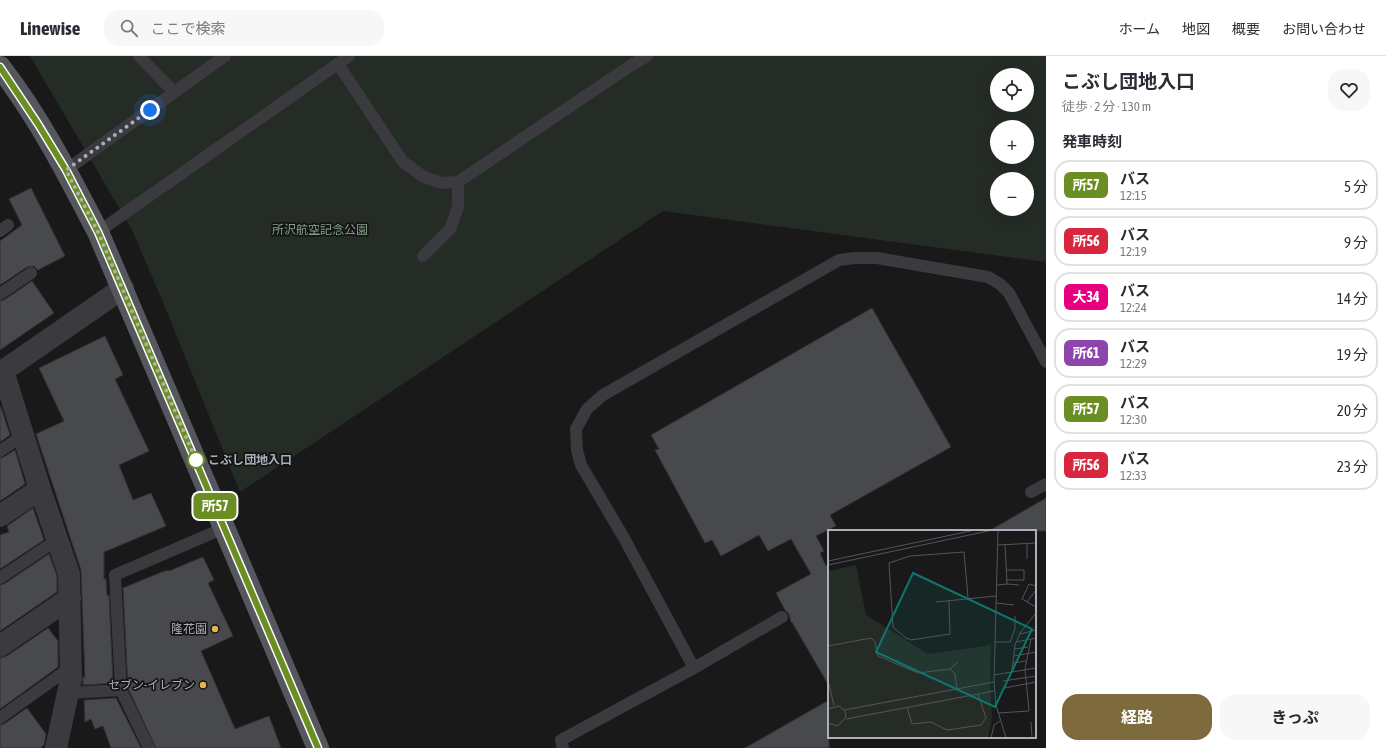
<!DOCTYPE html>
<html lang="ja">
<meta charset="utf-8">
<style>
body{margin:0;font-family:"Asap Condensed","Noto Sans JP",sans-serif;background:#f7f7f7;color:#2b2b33;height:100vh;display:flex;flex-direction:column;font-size:15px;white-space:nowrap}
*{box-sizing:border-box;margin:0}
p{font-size:13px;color:#7c7c81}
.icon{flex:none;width:22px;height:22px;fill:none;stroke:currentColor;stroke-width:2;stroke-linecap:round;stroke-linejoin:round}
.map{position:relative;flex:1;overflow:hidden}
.panel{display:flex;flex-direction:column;background:#fff;width:340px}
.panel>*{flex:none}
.badge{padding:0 8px;border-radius:6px;font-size:14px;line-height:26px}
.buttons{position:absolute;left:990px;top:12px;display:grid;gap:8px}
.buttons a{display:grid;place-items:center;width:44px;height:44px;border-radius:50%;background:#fff;box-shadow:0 4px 16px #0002;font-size:20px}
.you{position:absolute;width:20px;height:20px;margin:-10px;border:3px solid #fff;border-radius:50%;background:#1a73e8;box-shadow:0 0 0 6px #1a73e833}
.map>.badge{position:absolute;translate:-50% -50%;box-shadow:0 0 0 2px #fff}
h2{padding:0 16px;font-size:15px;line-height:36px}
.round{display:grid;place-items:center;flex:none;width:42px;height:42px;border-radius:16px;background:#f7f7f7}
.head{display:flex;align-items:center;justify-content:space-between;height:68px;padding:0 16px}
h1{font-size:19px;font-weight:700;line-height:30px}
.primary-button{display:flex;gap:8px;margin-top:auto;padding:8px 16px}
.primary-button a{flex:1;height:46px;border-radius:16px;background:#7d6a3d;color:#fff;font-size:16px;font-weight:700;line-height:46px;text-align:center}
.primary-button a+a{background:#f7f7f7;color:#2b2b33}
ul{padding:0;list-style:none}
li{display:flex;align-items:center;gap:12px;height:50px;margin:0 8px 6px;padding:0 8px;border:2px solid #e1e1e2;border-radius:16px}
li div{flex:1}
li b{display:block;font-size:15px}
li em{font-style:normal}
li .badge{min-width:44px;font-weight:700;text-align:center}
header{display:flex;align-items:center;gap:24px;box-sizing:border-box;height:56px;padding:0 20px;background:#fff;border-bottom:1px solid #e1e1e2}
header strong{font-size:19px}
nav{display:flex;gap:22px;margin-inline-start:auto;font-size:14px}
.search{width:280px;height:36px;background:#f7f7f7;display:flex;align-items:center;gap:10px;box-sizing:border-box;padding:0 14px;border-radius:16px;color:#7c7c81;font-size:15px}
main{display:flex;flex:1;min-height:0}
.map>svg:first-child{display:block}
.green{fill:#252c26;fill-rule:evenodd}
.building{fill:#48494d;stroke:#333336}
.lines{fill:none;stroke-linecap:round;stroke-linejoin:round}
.service{stroke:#3a3a3f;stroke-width:12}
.minor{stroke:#3a3a3f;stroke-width:22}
.tertiary{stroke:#3a3a3f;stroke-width:22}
.primary{stroke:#56575e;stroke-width:22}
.line-casing{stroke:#fff;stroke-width:9}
.line{stroke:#6b8e23;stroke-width:6}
.walk{stroke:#acafb9;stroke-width:4;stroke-dasharray:0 7.2}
.stop-dot{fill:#fff;stroke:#6b8e23;stroke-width:2}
.poi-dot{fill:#e2b649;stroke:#141415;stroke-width:1.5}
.labels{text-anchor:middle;stroke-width:3.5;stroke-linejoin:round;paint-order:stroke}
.park-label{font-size:12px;fill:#85a288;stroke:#141415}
.stop-label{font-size:12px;font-weight:bold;fill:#acafb9;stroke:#141415;text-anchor:start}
.poi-label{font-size:12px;fill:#acafb9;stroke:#141415;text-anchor:end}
.inset-road{fill:none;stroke:#54555a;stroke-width:1}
.view{fill:#0f766e;fill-opacity:0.15;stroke:#0f766e;stroke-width:2}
.inset-edge{fill:none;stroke:#acafb9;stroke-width:2}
</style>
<header>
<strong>Linewise</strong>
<div class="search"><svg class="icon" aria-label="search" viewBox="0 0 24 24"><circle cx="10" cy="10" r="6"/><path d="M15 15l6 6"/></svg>ここで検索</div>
<nav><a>ホーム</a><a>地図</a><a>概要</a><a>お問い合わせ</a></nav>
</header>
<main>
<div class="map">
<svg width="1046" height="692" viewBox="0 0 1046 692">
<rect width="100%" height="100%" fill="#19191a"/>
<path class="green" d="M 30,0 L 1046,0 L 1046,206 L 663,155 L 240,436 L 165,251 L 132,174 ZM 997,19 L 1027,19 L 1027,49 L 997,49 ZM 997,71 L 1027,71 L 1027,101 L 997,101 ZM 997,123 L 1027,123 L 1027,153 L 997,153 Z"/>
<path class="building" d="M 31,132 L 65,200 L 38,214 L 34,210 L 27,211 L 0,229 L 0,185 L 22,169 L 9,143 Z
M 32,225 L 54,257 L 0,294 L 0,245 L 4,244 Z
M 872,252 L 951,391 L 830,459 L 836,470 L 816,480 L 824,495 L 820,497 L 826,510 L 829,508 L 829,630 L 792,566 L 791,566 L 789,558 L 785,554 L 776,537 L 811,518 L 791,483 L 768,495 L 759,479 L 721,500 L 712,484 L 705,487 L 655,394 L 659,393 L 651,379 Z
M 105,280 L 123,319 L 115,323 L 149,395 L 119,409 L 133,444 L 151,437 L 166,470 L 104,496 L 104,523 L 106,523 L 107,540 L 109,539 L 113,627 L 83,629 L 83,620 L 85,622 L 81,514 L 36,378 L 64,365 L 39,312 Z
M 0,351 L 1,351 L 10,379 L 0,386 Z
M 15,394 L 25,428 L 0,445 L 0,402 L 4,401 Z
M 1046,442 L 1046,475 L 989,475 Z
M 33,452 L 44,484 L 0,513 L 0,479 L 9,476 L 7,470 Z
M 49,498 L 57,520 L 57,536 L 0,575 L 0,529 L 4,528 Z
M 203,501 L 214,524 L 208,527 L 233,580 L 201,595 L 235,673 L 269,660 L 281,692 L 156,692 L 128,632 L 123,532 L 162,516 L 169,514 L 169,515 Z
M 48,572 L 58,585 L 58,611 L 0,653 L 0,602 L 7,600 Z
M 116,642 L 141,692 L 111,692 L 103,670 L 95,673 L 91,663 L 85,666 L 84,644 Z
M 829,644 L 829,692 L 745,692 Z
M 27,652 L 46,678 L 44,689 L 40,692 L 0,692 L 0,669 L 4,668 Z"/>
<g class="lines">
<path class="service" d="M 139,0 L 174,36
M 338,8 L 403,106 L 424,121 L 442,127 L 458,126 L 630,10 L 647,0
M 66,114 L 225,0
M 0,175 L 8,169
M 98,176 L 349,0
M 423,200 L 450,173 L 458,151 L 458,126
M 0,238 L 31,217
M 0,395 L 24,379
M 1031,436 L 1046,428
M 0,522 L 57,484
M 694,612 L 624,482 L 581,409 L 577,394 L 576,373 L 587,353 L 603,339 L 839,204 L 855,202 L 877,202 L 988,221 L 1000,228 L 1009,237 L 1046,306
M 69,637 L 121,634
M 0,662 L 71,611
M 149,692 L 121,634 L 115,519 L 224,472
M 563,692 L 561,684 L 694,612 L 782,561"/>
<path class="minor" d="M 3,315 L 40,433 L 69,518 L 71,623 L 56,692
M 0,460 L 40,433
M 0,590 L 70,542"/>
<path class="tertiary" d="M 0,317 L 123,232"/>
<path class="primary" d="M 0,11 C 39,61 69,120 98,176 L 318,692"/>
</g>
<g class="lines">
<g class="line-casing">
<path id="line" d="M 0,11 L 38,68 L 66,114 L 98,176 L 318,692"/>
</g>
<use href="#line" class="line"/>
<path class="walk" d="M 150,54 L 66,114 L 98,176 L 196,404"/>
</g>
<circle class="stop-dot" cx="196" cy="404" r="8"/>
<g class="poi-dot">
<circle cx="215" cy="573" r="4"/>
<circle cx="203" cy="629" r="4"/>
</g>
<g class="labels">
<g class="park-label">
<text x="320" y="178">所沢航空記念公園</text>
</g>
<g class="stop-label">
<text x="208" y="408">こぶし団地入口</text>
</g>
<g class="poi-label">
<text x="207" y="577">隆花園</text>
<text x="195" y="633">セブン-イレブン</text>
</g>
</g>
<g transform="translate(828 474)">
<rect width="208" height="208" fill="#19191a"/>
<path d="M 28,35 L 38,85 L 100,124 L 163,115 L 162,151 L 164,188 L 160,208 L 0,208 L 0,41 Z" fill="#252c26"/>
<path class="inset-road" d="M 170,0 L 166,152 L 168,175 L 178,208M 199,14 L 199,29M 170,15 L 208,13M 0,31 L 147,0M 0,35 L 165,0M 179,40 L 196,40 L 196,50 L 179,50M 179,54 L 191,55M 169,55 L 179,54 L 177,15M 208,56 L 201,54 L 194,69 L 208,77M 121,71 L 122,104 L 83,110 L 78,108 L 65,97 L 61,33 L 82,26 L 136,22 L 140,68M 108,72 L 168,66M 199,72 L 208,60M 168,73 L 186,75M 192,104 L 208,100M 167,112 L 182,112 L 187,99 L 187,86M 188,112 L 208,108M 0,116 L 43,108 L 47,112 L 50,126 L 90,143 L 122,139 L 130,132M 187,119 L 200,117M 186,126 L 208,122M 185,133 L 198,131M 122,139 L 127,144 L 129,159M 184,141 L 187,115 L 192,103 L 208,83M 166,145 L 208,138M 0,150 L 6,176M 175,151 L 208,146M 176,158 L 208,152M 79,177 L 84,194 L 103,192 L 119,200 L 153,195 L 158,188 L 150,164M 0,179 L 11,176 L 17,181 L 18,187 L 10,196 L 0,193M 16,180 L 166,152M 170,183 L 201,181 L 197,139 L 203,109M 18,189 L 166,161M 203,192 L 204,208M 163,208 L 166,195 L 172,191"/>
<path class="view" d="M 85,43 L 204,99 L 167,177 L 48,122 Z"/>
<rect width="208" height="208" class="inset-edge"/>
</g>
</svg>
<div class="buttons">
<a><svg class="icon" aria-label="locate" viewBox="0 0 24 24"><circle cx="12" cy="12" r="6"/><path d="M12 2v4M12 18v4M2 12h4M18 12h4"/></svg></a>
<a>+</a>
<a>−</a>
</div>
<div class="you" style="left:150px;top:54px"></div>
<b class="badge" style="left:215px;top:450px;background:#6b8e23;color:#fff">所57</b>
</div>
<section class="panel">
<div class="head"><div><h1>こぶし団地入口</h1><p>徒歩 · 2 分 · 130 m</p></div><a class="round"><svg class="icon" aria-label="heart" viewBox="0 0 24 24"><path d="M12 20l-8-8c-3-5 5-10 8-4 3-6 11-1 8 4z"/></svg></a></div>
<h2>発車時刻</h2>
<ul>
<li><span class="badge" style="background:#6b8e23;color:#fff">所57</span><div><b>バス</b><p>12:15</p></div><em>5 分</em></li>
<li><span class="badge" style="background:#d7263d;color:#fff">所56</span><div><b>バス</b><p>12:19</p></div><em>9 分</em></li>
<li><span class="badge" style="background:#e6007e;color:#fff">大34</span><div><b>バス</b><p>12:24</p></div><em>14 分</em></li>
<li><span class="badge" style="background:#8e44ad;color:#fff">所61</span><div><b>バス</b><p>12:29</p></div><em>19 分</em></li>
<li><span class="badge" style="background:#6b8e23;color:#fff">所57</span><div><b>バス</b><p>12:30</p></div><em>20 分</em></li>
<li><span class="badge" style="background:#d7263d;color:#fff">所56</span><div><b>バス</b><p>12:33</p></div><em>23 分</em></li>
</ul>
<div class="primary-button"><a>経路</a><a>きっぷ</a></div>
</section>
</main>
